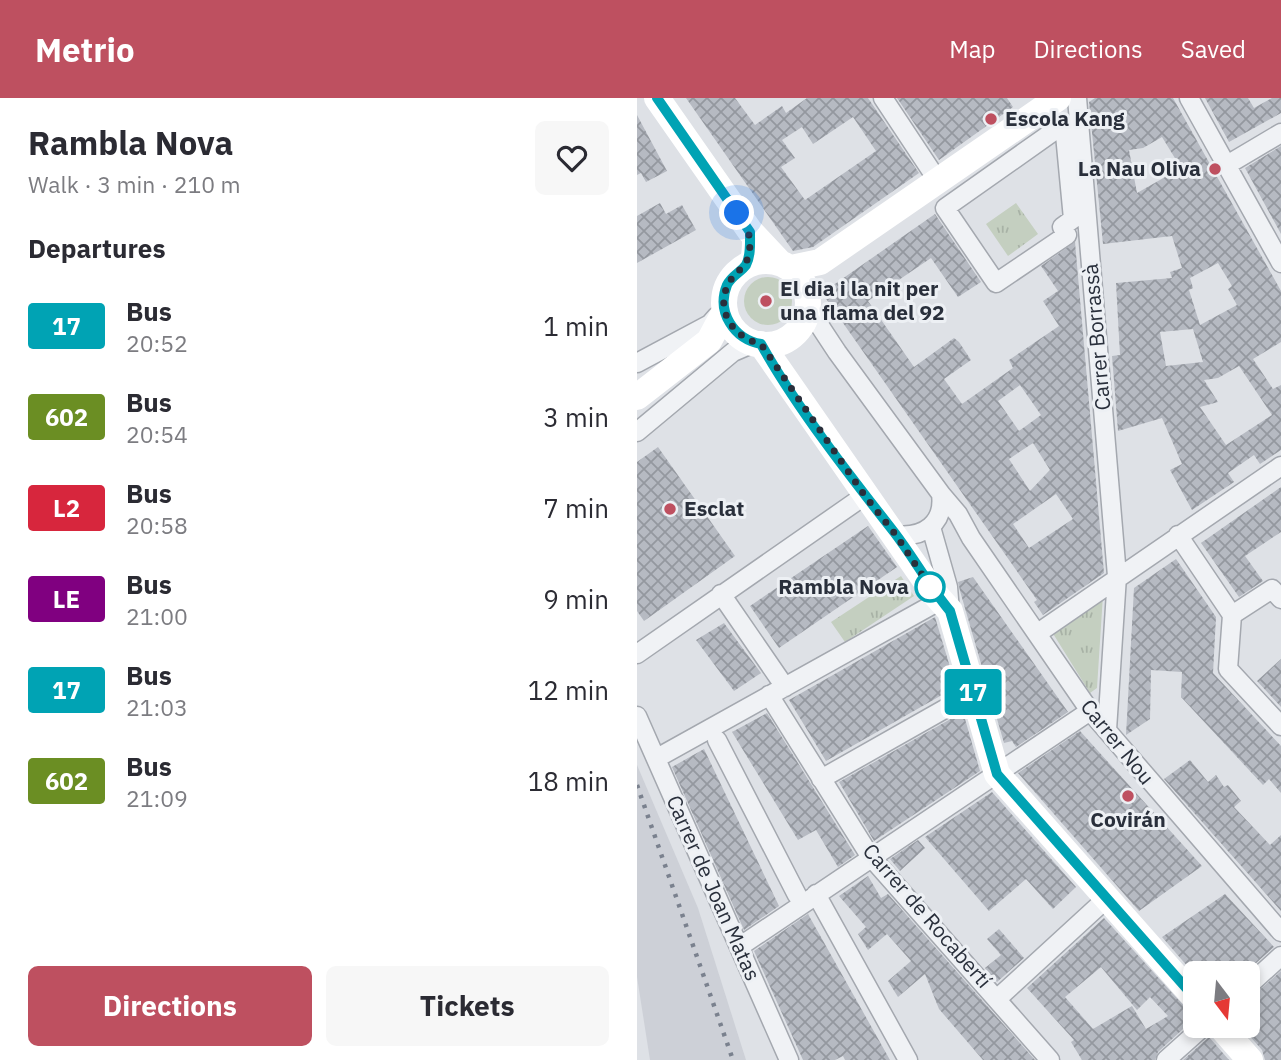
<!DOCTYPE html>
<meta charset="utf-8">
<style>
body{margin:0;font-family:"IBM Plex Sans",sans-serif;background:#f7f7f7;color:#2b2b33;height:100vh;display:flex;flex-direction:column;font-size:26px;white-space:nowrap}
*{box-sizing:border-box;margin:0}
p{font-size:23px;color:#7c7c81}
.icon{flex:none;width:38px;height:38px;fill:none;stroke:currentColor;stroke-width:2;stroke-linecap:round;stroke-linejoin:round}
.map{position:relative;flex:1;overflow:hidden}
.side{display:flex;flex-direction:column;background:#fff;width:637px}
.side>*{flex:none}
.badge{padding:0 14px;border-radius:5px;font-size:24px;line-height:46px}
.needle{width:46px;rotate:164deg}
.tools{position:absolute;left:546px;top:863px;display:grid;gap:14px}
.tools a{display:grid;place-items:center;width:77px;height:77px;border-radius:10px;background:#fff;box-shadow:0 4px 10px #0003;font-size:35px}
.you{position:absolute;width:35px;height:35px;margin:-18px;border:5px solid #fff;border-radius:50%;background:#1a73e8;box-shadow:0 0 0 10px #1a73e833}
.map>.badge{position:absolute;translate:-50% -50%;box-shadow:0 0 0 4px #fff}
h2{padding:0 28px;font-size:26px;line-height:63px}
.round{display:grid;place-items:center;flex:none;width:74px;height:74px;border-radius:10px;background:#f7f7f7}
.head{display:flex;align-items:center;justify-content:space-between;height:119px;padding:0 28px}
h1{font-size:33px;font-weight:700;line-height:52px}
.cta{display:flex;gap:14px;margin-top:auto;padding:14px 28px}
.cta a{flex:1;height:80px;border-radius:10px;background:#be5060;color:#fff;font-size:28px;font-weight:700;line-height:80px;text-align:center}
.cta a+a{background:#f7f7f7;color:#2b2b33}
ul{padding:0;list-style:none}
li{display:flex;align-items:center;gap:21px;height:91px;padding:0 28px}
li div{flex:1}
li b{display:block;font-size:26px}
li em{font-style:normal}
li .badge{min-width:77px;font-weight:700;text-align:center}
header{display:flex;align-items:center;gap:42px;box-sizing:border-box;height:98px;padding:0 35px;background:#be5060;color:#fff}
header strong{font-size:33px}
nav{display:flex;gap:38px;margin-inline-start:auto;font-size:24px}
main{display:flex;flex:1;min-height:0}
.map>svg:first-child{display:block}
.built{fill:#cdd0d7}
.grass{fill:#c4cfc0}
.park{fill:url(#park-tufts)}
.building{fill:url(#building-cross-hatch);fill-rule:evenodd}
.lines{fill:none;stroke-linecap:round;stroke-linejoin:round}
.street-casing{stroke:#a4a8af;stroke-width:21}
.street{stroke:#f0f2f5;stroke-width:18}
.secondary{stroke:#fff;stroke-width:26}
.rail{stroke:#7a818e;stroke-width:4.5;stroke-dasharray:3.5 7;stroke-linecap:butt}
.line-casing{stroke:#fff;stroke-width:16}
.line{stroke:#00a3b4;stroke-width:10}
.walk{stroke:#292f3b;stroke-width:7;stroke-dasharray:0 12.6}
.poi-dot{fill:#be5060;stroke:#edf0f4;stroke-width:2.5}
.stop-dot{fill:#fff;stroke:#00a3b4;stroke-width:3.5}
.labels{text-anchor:middle;stroke-width:6;stroke-linejoin:round;paint-order:stroke}
.poi-label{font-size:21px;font-weight:bold;fill:#292f3b;stroke:#edf0f4;text-anchor:start}
.street-label{font-size:21px;fill:#292f3b;stroke:#edf0f4}
.stop-label{font-size:21px;font-weight:bold;fill:#292f3b;stroke:#edf0f4;text-anchor:end}
</style>
<header>
<strong>Metrio</strong>
<nav><a>Map</a><a>Directions</a><a>Saved</a></nav>
</header>
<main>
<section class="side">
<div class="head"><div><h1>Rambla Nova</h1><p>Walk · 3 min · 210 m</p></div><a class="round"><svg class="icon" aria-label="heart" viewBox="0 0 24 24"><path d="M12 20l-8-8c-3-5 5-10 8-4 3-6 11-1 8 4z"/></svg></a></div>
<h2>Departures</h2>
<ul>
<li><span class="badge" style="background:#00a3b4;color:#fff">17</span><div><b>Bus</b><p>20:52</p></div><em>1 min</em></li>
<li><span class="badge" style="background:#6b8e23;color:#fff">602</span><div><b>Bus</b><p>20:54</p></div><em>3 min</em></li>
<li><span class="badge" style="background:#d7263d;color:#fff">L2</span><div><b>Bus</b><p>20:58</p></div><em>7 min</em></li>
<li><span class="badge" style="background:#800080;color:#fff">LE</span><div><b>Bus</b><p>21:00</p></div><em>9 min</em></li>
<li><span class="badge" style="background:#00a3b4;color:#fff">17</span><div><b>Bus</b><p>21:03</p></div><em>12 min</em></li>
<li><span class="badge" style="background:#6b8e23;color:#fff">602</span><div><b>Bus</b><p>21:09</p></div><em>18 min</em></li>
</ul>
<div class="cta"><a>Directions</a><a>Tickets</a></div>
</section>
<div class="map">
<svg width="644" height="962" viewBox="0 0 644 962">
<defs>
<pattern id="park-tufts" width="24" height="20" patternUnits="userSpaceOnUse" patternTransform="scale(1.75)"><rect width="24" height="20" fill="#c4cfc0"/><path d="M3 7l-1-3M5 7V3M7 7l1-3M15 17l-1-3M17 17v-4M19 17l1-3" fill="none" stroke="#a8b2a6"/></pattern>
<pattern id="building-cross-hatch" width="8" height="8" patternUnits="userSpaceOnUse" patternTransform="scale(1.75)"><rect width="8" height="8" fill="#b6bac2"/><path d="M0 0l8 8M0 8l8-8" fill="none" stroke="#94989f"/></pattern>
</defs>
<rect width="100%" height="100%" fill="#dee1e6"/>
<path class="built" d="M 0,667 L 61,810 L 109,962 L 13,962 L 0,879 Z"/>
<path class="grass" d="M107 203a24 24 0 1 1 48 0a24 24 0 1 1-48 0Z"/>
<path class="park" d="M 379,105 L 401,136 L 371,158 L 349,126 Z
M 264,478 L 277,498 L 208,544 L 194,524 Z
M 466,497 L 460,590 L 453,595 L 415,534 Z"/>
<path class="building" d="M 49,0 L 98,0 L 118,27 L 145,8 L 149,15 L 170,0 L 231,0 L 282,75 L 176,149 L 156,153 ZM 216,19 L 239,53 L 168,102 L 144,69 L 158,60 L 145,42 L 165,29 L 176,46 Z
M 260,0 L 370,0 L 376,9 L 302,62 Z
M 458,0 L 536,0 L 644,193 L 644,244 L 616,261 L 636,291 L 644,287 L 644,352 L 623,366 L 617,357 L 591,375 L 597,384 L 555,412 L 533,372 L 545,366 L 525,320 L 481,333 L 475,258 L 483,257 L 479,185 L 535,180 L 533,174 L 545,170 L 535,138 L 466,146 L 452,4 ZM 525,39 L 544,70 L 500,95 L 492,52 L 506,50 ZM 581,165 L 595,188 L 591,191 L 600,207 L 563,227 L 552,192 L 556,190 L 553,180 ZM 556,231 L 566,264 L 529,268 L 523,234 ZM 602,268 L 635,317 L 589,347 L 563,309 L 581,304 L 567,282 L 581,280 Z
M 568,0 L 611,0 L 617,10 L 635,0 L 644,0 L 644,15 L 592,44 Z
M 0,17 L 30,73 L 9,84 L 4,75 L 0,77 Z
M 644,48 L 644,136 L 608,70 Z
M 23,105 L 29,116 L 45,107 L 59,132 L 0,165 L 0,118 Z
M 298,116 L 344,184 L 321,199 L 294,160 L 231,203 L 277,269 L 317,240 L 322,244 L 334,262 L 307,281 L 325,306 L 376,270 L 372,262 L 422,228 L 406,203 L 421,193 L 404,168 L 438,144 L 467,475 L 406,517 L 397,504 L 400,502 L 185,195 ZM 383,287 L 404,317 L 382,333 L 361,303 ZM 396,345 L 413,372 L 393,393 L 372,361 ZM 419,396 L 436,421 L 392,450 L 376,426 Z
M 21,349 L 98,458 L 7,523 L 0,513 L 0,364 Z
M 644,389 L 644,434 L 608,458 L 626,483 L 602,499 L 564,445 Z
M 231,428 L 260,469 L 142,550 L 113,508 Z
M 539,461 L 579,519 L 576,575 L 644,648 L 644,695 L 632,681 L 626,687 L 544,599 L 545,574 L 514,572 L 513,621 L 489,637 L 497,490 Z
M 336,479 L 431,614 L 379,649 L 375,643 L 367,645 L 323,493 L 321,484 Z
M 298,519 L 319,589 L 189,663 L 152,602 Z
M 87,525 L 124,575 L 97,593 L 59,542 Z
M 644,561 L 644,609 L 620,583 Z
M 326,614 L 343,673 L 237,743 L 202,684 Z
M 130,615 L 218,757 L 201,769 L 179,732 L 161,742 L 95,634 Z
M 443,633 L 565,768 L 502,813 L 381,675 Z
M 67,651 L 142,808 L 107,832 L 35,669 Z
M 553,662 L 571,684 L 579,677 L 587,689 L 591,687 L 604,703 L 597,709 L 633,747 L 644,737 L 644,813 L 527,681 Z
M 355,694 L 439,789 L 416,811 L 389,781 L 352,813 L 288,739 Z
M 281,742 L 288,750 L 263,773 L 253,761 Z
M 231,778 L 244,800 L 251,796 L 398,962 L 346,962 L 302,911 L 288,876 L 261,899 L 251,883 L 274,863 L 250,836 L 231,852 L 221,836 L 229,829 L 202,798 Z
M 588,796 L 637,849 L 608,875 L 558,877 L 525,839 Z
M 171,816 L 253,962 L 208,962 L 206,958 L 198,962 L 166,962 L 117,853 Z
M 467,820 L 558,920 L 521,954 L 518,962 L 445,962 L 434,944 L 437,942 L 390,890 ZM 464,869 L 500,912 L 513,899 L 531,918 L 509,931 L 495,908 L 456,931 L 428,899 Z
M 362,831 L 387,860 L 360,884 L 348,870 L 364,857 L 350,841 Z
M 644,873 L 644,962 L 628,962 L 625,952 L 604,928 L 611,928 L 611,902 Z
M 572,939 L 592,962 L 546,962 Z"/>
<g class="lines">
<g class="street-casing">
<path id="street" d="M 246,0 L 301,83
M 440,0 L 480,478 L 470,632
M 552,0 L 644,165
M 427,26 L 436,121 L 425,129 L 430,137 L 359,185 L 308,110 Z
M 590,67 L 644,35
M 171,210 L 200,254 L 304,396 C 308,425 287,440 259,437
M 0,265 L 73,226 L 80,218
M 0,334 L 96,254 L 117,245
M 304,396 L 321,416 L 334,440 L 453,613 L 644,834
M 294,429 L 311,489 L 313,513
M 541,437 L 595,517
M 84,496 L 148,589
M 595,517 L 591,571 L 644,628
M 595,517 L 635,491 L 644,501
M 401,535 L 644,368
M 0,556 L 227,398
M 132,597 L 233,758 L 413,962
M 0,618 L 152,962
M 80,642 L 160,797
M 20,660 L 304,502
M 184,681 L 336,595
M 179,796 L 271,962
M 102,849 L 453,613
M 611,888 L 644,858
M 361,900 L 469,801
M 529,962 L 567,928"/>
</g>
<use href="#street" class="street"/>
<path class="secondary" d="M 20,0 L 113,133 L 143,165
M87 205a42 42 0 1 1 84 0a42 42 0 1 1-84 0Z
M 154,170 L 183,164 L 421,0
M 124,246 L 297,495 L 313,513 L 360,676 L 558,900
M 0,299 L 72,243 L 88,213
M 583,928 L 613,962"/>
<path class="rail" d="M 0,687 L 96,962"/>
</g>
<g class="lines">
<g class="line-casing">
<path id="line" d="M 20,0 L 113,134 C 113,144 114,158 109,167 C 104,174 94,178 90,187 C 79,214 97,241 124,246 C 159,309 213,378 257,434 C 277,460 292,488 313,513 L 360,676 L 558,900"/>
</g>
<use href="#line" class="line"/>
<path class="walk" d="M 100,115 C 111,130 116,140 111,159 C 108,171 97,174 92,185 C 77,211 96,240 124,246 L 228,398 L 259,437 L 297,495 L 293,489"/>
</g>
<g class="poi-dot">
<circle cx="354" cy="21" r="7"/>
<circle cx="578" cy="71" r="7"/>
<circle cx="129" cy="203" r="7"/>
<circle cx="33" cy="411" r="7"/>
<circle cx="491" cy="698" r="7"/>
</g>
<circle class="stop-dot" cx="293" cy="489" r="14"/>
<g class="labels">
<g class="poi-label">
<text x="368" y="28">Escola Kang</text>
<text x="564" y="78" text-anchor="end">La Nau Oliva</text>
<text x="143" y="198">El dia i la nit per<tspan x="143" dy="24">una flama del 92</tspan></text>
<text x="47" y="418">Esclat</text>
<text x="491" y="729" text-anchor="middle">Covirán</text>
</g>
<g class="street-label">
<text transform="translate(460 239) rotate(-95)" y="7">Carrer Borrassà</text>
<text transform="translate(480 644) rotate(51)" y="7">Carrer Nou</text>
<text transform="translate(76 790) rotate(66)" y="7">Carrer de Joan Matas</text>
<text transform="translate(290 818) rotate(49)" y="7">Carrer de Rocabertí</text>
</g>
<g class="stop-label">
<text x="272" y="496">Rambla Nova</text>
</g>
</g>
</svg>
<div class="tools">
<a><svg class="needle" viewBox="-14 -14 28 28"><path d="M0-13l5 13h-10z" fill="#e53935"/><path d="M0 13l5-13h-10z" fill="#7c7c81"/></svg></a>
</div>
<div class="you" style="left:100px;top:115px"></div>
<b class="badge" style="left:336px;top:594px;background:#00a3b4;color:#fff">17</b>
</div>
</main>
